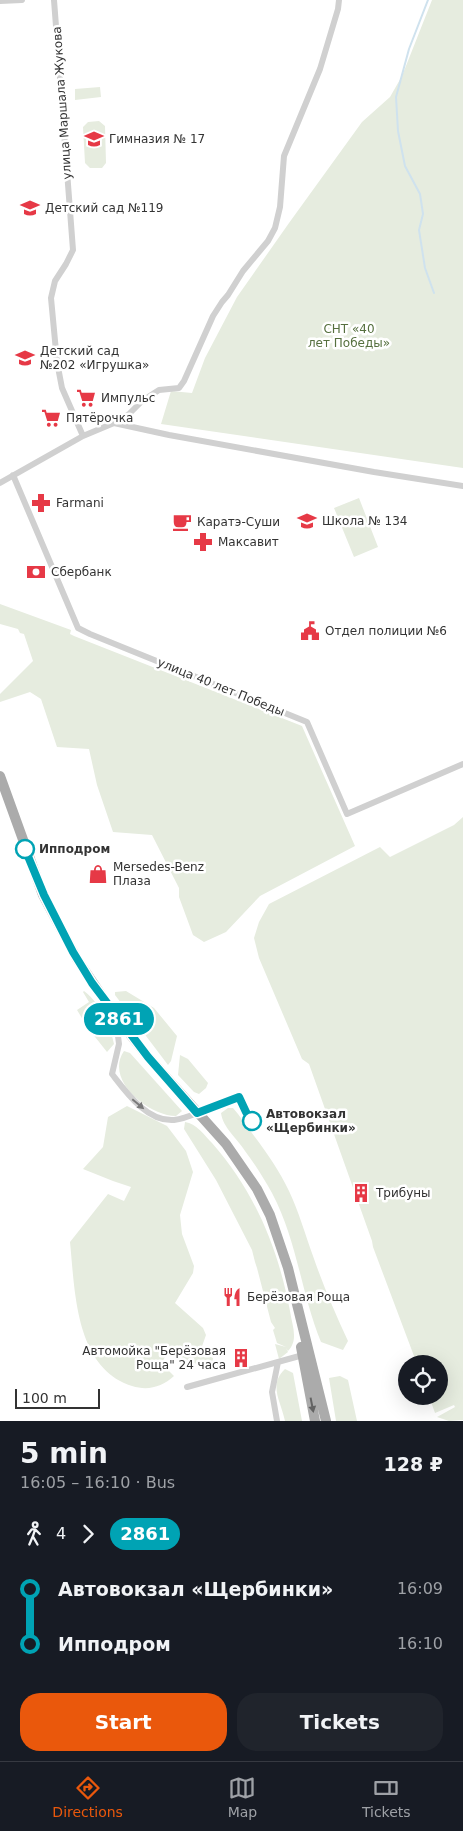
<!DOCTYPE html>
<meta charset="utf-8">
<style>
body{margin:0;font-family:"DejaVu Sans",sans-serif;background:#20242c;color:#f1f3f6;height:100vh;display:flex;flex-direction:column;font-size:19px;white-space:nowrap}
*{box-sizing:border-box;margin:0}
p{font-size:16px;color:#9ea1a6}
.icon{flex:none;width:28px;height:28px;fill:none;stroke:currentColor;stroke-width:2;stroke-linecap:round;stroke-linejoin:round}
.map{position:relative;height:1421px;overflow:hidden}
.drawer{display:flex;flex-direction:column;background:#171b24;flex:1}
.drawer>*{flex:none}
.badge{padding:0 10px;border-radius:16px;font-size:18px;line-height:32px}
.buttons{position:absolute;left:398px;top:1355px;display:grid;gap:10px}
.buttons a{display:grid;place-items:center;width:50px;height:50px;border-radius:50%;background:#171b24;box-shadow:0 5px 20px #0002;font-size:25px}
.scale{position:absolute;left:15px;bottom:12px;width:85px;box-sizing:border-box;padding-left:5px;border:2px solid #333;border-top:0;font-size:14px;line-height:18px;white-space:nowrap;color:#333;-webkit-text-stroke:4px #fff;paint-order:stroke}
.map>.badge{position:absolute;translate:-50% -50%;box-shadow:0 0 0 2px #fff}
.legs{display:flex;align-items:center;gap:8px;height:55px;padding:0 20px;font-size:16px}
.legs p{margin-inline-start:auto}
.summary{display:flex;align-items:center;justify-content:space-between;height:85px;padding:0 20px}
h1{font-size:28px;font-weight:600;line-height:38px}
.action{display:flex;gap:10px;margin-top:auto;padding:10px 20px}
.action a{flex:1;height:58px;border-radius:20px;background:#ea580c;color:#fff;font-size:20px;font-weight:600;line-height:58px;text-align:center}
.action a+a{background:#20242c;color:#f1f3f6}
ul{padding:0 20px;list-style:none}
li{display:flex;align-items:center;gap:18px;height:55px;font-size:19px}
li i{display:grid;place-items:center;width:8px;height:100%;margin:0 6px;background:currentColor}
li i::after{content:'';width:12px;height:12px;margin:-6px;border:4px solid;border-radius:50%;background:#171b24}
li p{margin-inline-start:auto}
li:first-child i{background:linear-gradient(#0000 50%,currentColor 0)}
li:last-child i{background:linear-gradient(currentColor 50%,#0000 0)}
.tab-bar{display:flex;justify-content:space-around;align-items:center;height:70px;border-top:1px solid #363941;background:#171b24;font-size:14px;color:#9ea1a6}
.tab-bar a{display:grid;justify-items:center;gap:2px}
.tab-bar .active{color:#ea580c}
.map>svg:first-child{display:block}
.green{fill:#e6ecdf}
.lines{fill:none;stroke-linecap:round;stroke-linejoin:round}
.stream{stroke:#cfe2ee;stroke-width:2}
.minor{stroke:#d0d0d0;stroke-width:6}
.primary{stroke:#ababab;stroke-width:10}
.oneway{fill:#7a7a7a}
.oneway2{fill:#636363}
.line-1-casing{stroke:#fff;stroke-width:11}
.line-1{stroke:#00a3b4;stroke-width:8}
.stop-1-dot{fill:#fff;stroke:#00a3b4;stroke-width:2.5}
.labels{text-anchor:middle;stroke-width:5;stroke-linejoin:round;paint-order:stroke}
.street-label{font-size:12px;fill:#333;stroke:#fff}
.poi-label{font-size:12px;fill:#333;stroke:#fff;text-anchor:start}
.park-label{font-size:12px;fill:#56703f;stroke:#fff}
.stop-label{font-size:12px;font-weight:bold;fill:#333;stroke:#fff;text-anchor:start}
</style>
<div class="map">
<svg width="463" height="1421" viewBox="0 0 463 1421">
<rect width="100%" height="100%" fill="#fff"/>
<path class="green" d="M 432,0 L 463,0 L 463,468 L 161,424 L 171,391 L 192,393 L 205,358 L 237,297 L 289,223 L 362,122 L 390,97 L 402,76 Z
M 100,87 L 101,97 L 75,100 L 75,89 Z
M 99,121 L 105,126 L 106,163 L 102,168 L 90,168 L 85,163 L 83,127 L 88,122 Z
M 359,498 L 378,547 L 354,557 L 334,508 Z
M 0,604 L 71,630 L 70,634 L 74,636 L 302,726 L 355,846 L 260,896 L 226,932 L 204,942 L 193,935 L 179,897 L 179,888 L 152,835 L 113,832 L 97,785 L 89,749 L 57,747 L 41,699 L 30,692 L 0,702 L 0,694 L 33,661 L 24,634 L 20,633 L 18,629 L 0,624 Z
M 463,817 L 463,1420 L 449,1421 L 437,1417 L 455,1407 L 454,1405 L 435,1413 L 429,1396 L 439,1396 L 439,1364 L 417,1364 L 373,1247 L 372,1241 L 309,1064 L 302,1059 L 259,958 L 254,938 L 259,922 L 269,904 L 380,847 L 390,857 L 454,825 Z
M 84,991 C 101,1004 110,1025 114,1044 L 107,1052 L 88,1028 L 77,1010 L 89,1002 L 83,992 Z
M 126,991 L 154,1008 L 177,1036 L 171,1061 L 168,1065 L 115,995 L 115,992 Z
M 124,1051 L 130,1053 L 182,1111 L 176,1116 C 149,1116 104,1080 124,1051 Z
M 180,1055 L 188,1059 L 208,1083 L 206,1088 L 199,1094 L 194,1092 L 178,1075 Z
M 127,1106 L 167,1126 L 186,1151 L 193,1172 L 180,1215 L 182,1234 L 194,1266 L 193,1273 L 175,1303 L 203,1328 L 206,1335 L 200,1352 L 213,1358 L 212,1367 L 206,1368 L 176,1355 L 166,1354 L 162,1364 L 174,1376 C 162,1387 148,1391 132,1386 C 75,1368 75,1291 70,1242 L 108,1194 L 124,1201 L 131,1187 L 113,1181 L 83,1169 L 103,1147 L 108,1117 Z
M 228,1108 L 233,1108 L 238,1114 C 256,1139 276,1163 289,1191 C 299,1212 305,1234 313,1256 C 323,1285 335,1313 348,1341 L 343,1350 L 321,1342 C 301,1293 297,1240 272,1193 C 264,1179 255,1164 245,1151 C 237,1138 223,1128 221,1113 Z
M 185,1122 C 196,1123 205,1136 212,1143 C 255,1192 278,1248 290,1311 C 292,1325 299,1340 288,1351 L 286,1348 L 288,1352 L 279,1359 L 275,1344 L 286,1347 L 277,1343 L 273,1330 L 275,1328 L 271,1322 L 257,1268 L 255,1262 L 257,1262 L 255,1262 L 252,1250 L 216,1180 L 184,1129 Z
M 285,1369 L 293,1373 L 302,1421 L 285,1421 C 281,1401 268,1385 285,1369 Z
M 340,1376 L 348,1380 L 357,1421 L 336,1421 L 329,1378 Z"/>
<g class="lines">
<path class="stream" d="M 428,0 L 409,49 L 396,97 L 398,131 L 405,166 L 420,194 L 423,214 L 419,230 L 425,268 L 434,293"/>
<path class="minor" d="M 54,0 L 73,250 L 66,264 L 55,281 L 51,298 L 57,362 L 62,388 L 83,436
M 0,1 L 22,0
M 114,423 L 129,414 L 142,401 L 159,390 L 179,388 L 184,381 L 213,316 L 222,302 L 228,295 L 243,271 L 268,241 L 275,228 L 280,207 L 284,156 L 320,69 L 338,9 L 339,0
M 13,475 L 78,628 L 90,634 L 307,722 L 347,814 L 463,764
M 0,483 L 83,436 L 114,423 L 169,435 L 374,472 L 463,486
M 116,1020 L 119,1044 L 112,1074 C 126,1092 147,1122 174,1120 C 182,1119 190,1116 197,1113
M 187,1387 L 303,1355
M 277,1421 L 272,1392 L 278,1362"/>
<path class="primary" d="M 0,776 L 43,895 L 77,959 L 114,1014 L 148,1057 L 226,1144 L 257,1189 L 270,1215 L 288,1268 L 326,1421
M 301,1347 L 315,1421"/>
</g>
<defs><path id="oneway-solid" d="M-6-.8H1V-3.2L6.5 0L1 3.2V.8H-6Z" transform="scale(1.25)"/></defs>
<use class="oneway" href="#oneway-solid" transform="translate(138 1104) rotate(40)"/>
<use class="oneway2" href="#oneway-solid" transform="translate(312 1405) rotate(79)"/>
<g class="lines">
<g class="line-1-casing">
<path id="line-1" d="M 25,849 L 44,895 L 73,952 L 92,983 L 148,1057 L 197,1113 L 239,1097 L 246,1112 L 252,1121"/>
</g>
<use href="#line-1" class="line-1"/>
</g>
<defs>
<g id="school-bare" transform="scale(1.5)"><path d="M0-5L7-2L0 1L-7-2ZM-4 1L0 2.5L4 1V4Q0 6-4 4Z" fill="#e63946" stroke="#fff" stroke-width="2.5" paint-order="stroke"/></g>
<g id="supermarket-bare" transform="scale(1.5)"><path d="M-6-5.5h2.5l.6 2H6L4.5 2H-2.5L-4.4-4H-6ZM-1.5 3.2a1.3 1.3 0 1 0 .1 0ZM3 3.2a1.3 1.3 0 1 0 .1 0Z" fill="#e63946" stroke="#fff" stroke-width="2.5" paint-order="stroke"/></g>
<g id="pharmacy-bare" transform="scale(1.5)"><path d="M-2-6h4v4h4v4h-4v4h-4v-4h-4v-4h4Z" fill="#e63946" stroke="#fff" stroke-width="2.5" paint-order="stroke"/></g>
<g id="cafe-bare" transform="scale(1.5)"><path d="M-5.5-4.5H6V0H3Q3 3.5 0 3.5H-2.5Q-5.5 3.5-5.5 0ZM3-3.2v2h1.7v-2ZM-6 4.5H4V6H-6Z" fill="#e63946" stroke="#fff" stroke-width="2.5" paint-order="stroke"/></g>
<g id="bank-bare" transform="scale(1.5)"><path d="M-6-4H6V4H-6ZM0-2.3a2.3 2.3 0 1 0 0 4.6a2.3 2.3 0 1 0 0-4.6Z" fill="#e63946" stroke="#fff" stroke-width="2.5" paint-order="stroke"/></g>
<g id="civic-bare" transform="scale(1.5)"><path d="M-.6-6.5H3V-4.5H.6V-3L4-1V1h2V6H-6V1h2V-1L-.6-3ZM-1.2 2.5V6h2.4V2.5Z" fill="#e63946" stroke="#fff" stroke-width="2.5" paint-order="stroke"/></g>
<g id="shop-bare" transform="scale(1.5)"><path d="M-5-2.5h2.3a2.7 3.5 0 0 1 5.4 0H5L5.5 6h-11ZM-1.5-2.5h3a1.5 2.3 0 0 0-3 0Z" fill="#e63946" stroke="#fff" stroke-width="2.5" paint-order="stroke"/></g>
<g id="building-bare" transform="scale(1.5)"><path d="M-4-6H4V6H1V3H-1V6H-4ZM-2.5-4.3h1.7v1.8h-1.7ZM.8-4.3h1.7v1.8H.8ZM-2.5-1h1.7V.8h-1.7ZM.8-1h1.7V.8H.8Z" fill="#e63946" stroke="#fff" stroke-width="2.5" paint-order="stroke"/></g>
<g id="restaurant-bare" transform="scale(1.5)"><path d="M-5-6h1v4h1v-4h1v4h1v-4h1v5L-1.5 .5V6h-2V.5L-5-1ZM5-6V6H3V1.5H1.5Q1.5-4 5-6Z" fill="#e63946" stroke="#fff" stroke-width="2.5" paint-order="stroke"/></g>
</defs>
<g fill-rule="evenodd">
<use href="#school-bare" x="94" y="139"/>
<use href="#school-bare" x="30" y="208"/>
<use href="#school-bare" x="25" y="358"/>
<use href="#supermarket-bare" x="86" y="398"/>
<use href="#supermarket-bare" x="51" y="418"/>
<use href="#pharmacy-bare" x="41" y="503"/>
<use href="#school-bare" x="307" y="521"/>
<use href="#cafe-bare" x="182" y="522"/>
<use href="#pharmacy-bare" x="203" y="542"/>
<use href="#bank-bare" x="36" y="572"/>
<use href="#civic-bare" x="310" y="631"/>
<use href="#shop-bare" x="98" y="874"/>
<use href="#building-bare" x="361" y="1193"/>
<use href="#restaurant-bare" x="232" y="1297"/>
<use href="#building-bare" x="241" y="1358"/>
</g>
<g class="stop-1-dot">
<circle cx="25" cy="849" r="9"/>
<circle cx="252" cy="1121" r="9"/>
</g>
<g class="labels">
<g class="street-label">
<text transform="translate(62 103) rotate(-94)" y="4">улица Маршала Жукова</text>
<text transform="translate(221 687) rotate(22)" y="4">улица 40 лет Победы</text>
</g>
<g class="poi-label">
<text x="109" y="143">Гимназия № 17</text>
<text x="45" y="212">Детский сад №119</text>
<text x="40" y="355">Детский сад<tspan x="40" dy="14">№202 «Игрушка»</tspan></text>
<text x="101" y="402">Импульс</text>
<text x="66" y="422">Пятёрочка</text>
<text x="56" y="507">Farmani</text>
<text x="322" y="525">Школа № 134</text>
<text x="197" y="526">Каратэ-Суши</text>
<text x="218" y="546">Максавит</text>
<text x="51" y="576">Сбербанк</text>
<text x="325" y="635">Отдел полиции №6</text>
<text x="113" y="871">Mersedes-Benz<tspan x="113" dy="14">Плаза</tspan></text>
<text x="376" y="1197">Трибуны</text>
<text x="247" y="1301">Берёзовая Роща</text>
<text x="226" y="1355" text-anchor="end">Автомойка "Берёзовая<tspan x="226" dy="14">Роща" 24 часа</tspan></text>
</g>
<g class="park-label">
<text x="349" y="333">СНТ «40<tspan x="349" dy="14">лет Победы»</tspan></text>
</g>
<g class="stop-label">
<text x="39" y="853">Ипподром</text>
<text x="266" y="1118">Автовокзал<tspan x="266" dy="14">«Щербинки»</tspan></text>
</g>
</g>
</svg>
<div class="buttons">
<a><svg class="icon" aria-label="locate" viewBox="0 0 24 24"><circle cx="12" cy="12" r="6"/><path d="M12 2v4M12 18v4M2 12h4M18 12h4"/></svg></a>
</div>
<div class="scale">100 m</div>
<b class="badge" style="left:119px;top:1019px;background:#00a3b4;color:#fff">2861</b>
</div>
<section class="drawer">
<div class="summary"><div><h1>5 min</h1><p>16:05 – 16:10 · Bus</p></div><b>128 ₽</b></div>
<div class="legs"><svg class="icon" aria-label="walk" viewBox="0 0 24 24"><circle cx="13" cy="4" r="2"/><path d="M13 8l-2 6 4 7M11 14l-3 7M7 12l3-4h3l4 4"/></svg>4<svg class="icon" aria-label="forward" viewBox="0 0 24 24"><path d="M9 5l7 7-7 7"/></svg><b class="badge" style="background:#00a3b4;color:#fff">2861</b></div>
<ul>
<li><i style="color:#00a3b4"></i><b>Автовокзал «Щербинки»</b><p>16:09</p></li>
<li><i style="color:#00a3b4"></i><b>Ипподром</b><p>16:10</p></li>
</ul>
<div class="action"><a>Start</a><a>Tickets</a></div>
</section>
<nav class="tab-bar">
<a class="active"><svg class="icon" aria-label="directions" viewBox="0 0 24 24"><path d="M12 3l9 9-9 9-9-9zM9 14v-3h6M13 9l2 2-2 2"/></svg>Directions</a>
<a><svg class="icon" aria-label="map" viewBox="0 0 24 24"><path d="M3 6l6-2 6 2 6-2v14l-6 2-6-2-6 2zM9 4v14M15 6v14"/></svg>Map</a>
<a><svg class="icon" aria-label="tickets" viewBox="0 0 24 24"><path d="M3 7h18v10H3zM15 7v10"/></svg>Tickets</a>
</nav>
